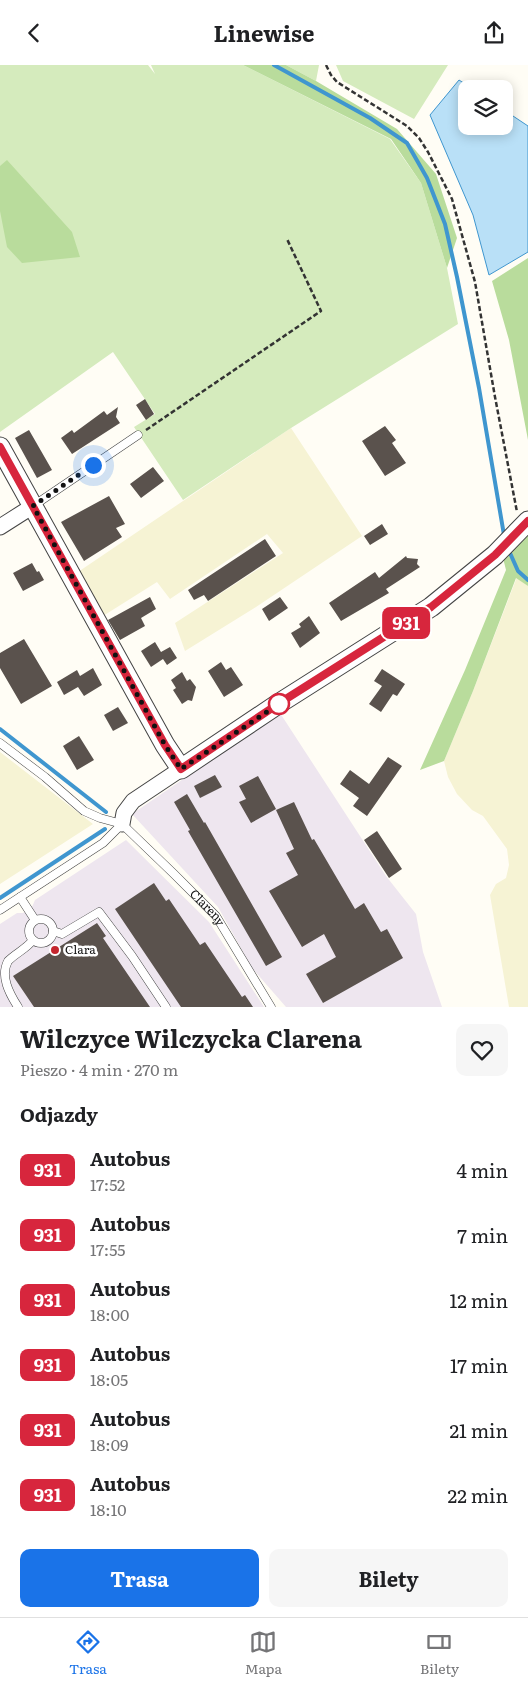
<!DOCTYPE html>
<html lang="pl">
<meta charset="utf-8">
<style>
body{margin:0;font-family:Literata,serif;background:#f6f6f6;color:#202124;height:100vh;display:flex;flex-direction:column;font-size:19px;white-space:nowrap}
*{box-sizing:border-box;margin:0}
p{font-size:16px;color:#757577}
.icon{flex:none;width:28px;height:28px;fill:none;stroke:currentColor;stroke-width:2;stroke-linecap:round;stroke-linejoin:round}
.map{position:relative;height:942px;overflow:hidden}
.details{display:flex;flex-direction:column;background:#fff;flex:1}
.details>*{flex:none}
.badge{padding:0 10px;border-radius:8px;font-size:18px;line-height:32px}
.tools{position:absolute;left:458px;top:15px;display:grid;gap:10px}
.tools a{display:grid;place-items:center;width:55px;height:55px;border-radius:10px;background:#fff;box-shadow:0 2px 12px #0003;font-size:25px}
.you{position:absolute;width:25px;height:25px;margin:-12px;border:4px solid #fff;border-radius:50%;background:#1a73e8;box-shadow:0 0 0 8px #1a73e833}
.map>.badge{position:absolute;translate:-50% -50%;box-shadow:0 0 0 2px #fff}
h2{padding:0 20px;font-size:19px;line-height:45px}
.round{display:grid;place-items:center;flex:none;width:52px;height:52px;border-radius:10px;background:#f6f6f6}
.headline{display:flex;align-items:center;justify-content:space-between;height:85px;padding:0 20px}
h1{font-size:24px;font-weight:700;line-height:38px}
.button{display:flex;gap:10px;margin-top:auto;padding:10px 20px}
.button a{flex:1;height:58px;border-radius:10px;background:#1a73e8;color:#fff;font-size:20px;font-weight:700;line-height:58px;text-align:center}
.button a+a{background:#f6f6f6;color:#202124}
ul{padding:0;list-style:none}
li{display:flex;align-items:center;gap:15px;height:65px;padding:0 20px}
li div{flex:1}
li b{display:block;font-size:19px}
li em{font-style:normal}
li .badge{min-width:55px;font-weight:700;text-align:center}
header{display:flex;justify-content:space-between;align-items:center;height:65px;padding:0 20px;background:#fff;font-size:22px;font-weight:700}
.tab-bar{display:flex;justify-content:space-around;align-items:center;height:70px;border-top:1px solid #e0e0e0;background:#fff;font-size:14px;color:#757577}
.tab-bar a{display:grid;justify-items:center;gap:2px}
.tab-bar .on{color:#1a73e8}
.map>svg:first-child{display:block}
.industrial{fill:#eee6ef}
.farmland{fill:#f6f3d4}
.green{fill:#d5ebbd}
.forest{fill:#b9dc9c}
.water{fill:#b9e0f7;stroke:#3f96cf}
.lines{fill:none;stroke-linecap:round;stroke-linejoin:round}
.stream{stroke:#3f96cf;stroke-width:4}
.building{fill:#5a524d}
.service-casing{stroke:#444;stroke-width:9}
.minor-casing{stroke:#444;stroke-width:17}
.tertiary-casing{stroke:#444;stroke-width:21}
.path{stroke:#333;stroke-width:2.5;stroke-dasharray:5 2.5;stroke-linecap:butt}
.service{stroke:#fff;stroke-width:8}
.minor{stroke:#fff;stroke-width:15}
.tertiary{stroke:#fff;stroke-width:19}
.line-casing{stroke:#fff;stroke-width:11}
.line{stroke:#d7263d;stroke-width:8}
.walk{stroke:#111;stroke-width:5;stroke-dasharray:0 9}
.stop-dot{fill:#fff;stroke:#d7263d;stroke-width:2.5}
.poi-dot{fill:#c4262e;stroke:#fff;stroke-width:2}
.labels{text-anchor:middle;stroke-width:5;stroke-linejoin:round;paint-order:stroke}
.street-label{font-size:12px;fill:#111;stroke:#fff}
.poi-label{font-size:12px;fill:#111;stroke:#fff;text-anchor:start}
</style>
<header><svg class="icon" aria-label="back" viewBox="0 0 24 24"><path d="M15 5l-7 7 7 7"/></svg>Linewise<svg class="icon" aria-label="share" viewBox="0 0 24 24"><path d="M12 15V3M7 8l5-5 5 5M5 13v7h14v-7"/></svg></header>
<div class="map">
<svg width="528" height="942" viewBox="0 0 528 942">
<rect width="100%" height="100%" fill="#fffdf5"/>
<path class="industrial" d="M 280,648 L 386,811 L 416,849 L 423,887 L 442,942 L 286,942 L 252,903 L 218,842 L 132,749 Z
M 126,775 L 209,857 L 264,942 L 0,942 L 0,859 L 17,848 L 23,848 L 27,845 L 32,842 L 35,835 Z"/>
<path class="farmland" d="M 291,363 L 362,471 L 256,542 L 185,586 L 175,558 L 283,488 L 267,469 L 170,534 L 157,517 L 103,551 L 78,507 Z
M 517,512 L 528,521 L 528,942 L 509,942 L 490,830 L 496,819 L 506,813 L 509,800 L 507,784 L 483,751 L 472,745 L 457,729 L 448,712 L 444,696 L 473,626 Z
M 0,687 L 93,759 L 0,819 Z"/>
<path class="green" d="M 0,0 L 148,0 L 155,9 L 151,0 L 243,0 L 390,74 L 421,118 L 447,203 L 458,259 L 291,363 L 183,435 L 134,362 L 155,349 L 113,287 L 0,367 Z
M 286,0 L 319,0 L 316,16 Z
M 336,0 L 448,0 L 414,54 L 343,16 Z"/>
<path class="forest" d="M 243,0 L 286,0 L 316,16 L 397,64 L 436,109 L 457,173 L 447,203 L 421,118 L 391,74 Z
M 7,95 L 72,167 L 80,192 L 22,198 L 7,182 L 0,146 L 0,101 Z
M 528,193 L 528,375 L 509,275 L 492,216 Z
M 528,466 L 528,521 L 516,513 L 473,626 L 444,696 L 420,705 L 465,605 L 506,505 L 503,493 Z"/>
<path class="water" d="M 459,15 L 473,24 L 466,24 L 466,61 L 504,61 L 504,45 L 528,61 L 528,187 L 489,210 L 473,150 L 430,50 Z"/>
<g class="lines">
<path class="stream" d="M 274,0 L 370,53 L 407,78 L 427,113 L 445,159 L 457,212 L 479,323 L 504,470
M 510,488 L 518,506 L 528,515
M 0,664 L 106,747
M 0,833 L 105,764"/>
</g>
<path class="building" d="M 145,334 L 154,349 L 146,355 L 136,340 Z
M 118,342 L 116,352 L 120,358 L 72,389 L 61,373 L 72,365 L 74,368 L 104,346 L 107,350 Z
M 385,361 L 396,375 L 392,378 L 406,398 L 385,411 L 362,376 Z
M 29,365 L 52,405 L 37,413 L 15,373 Z
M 153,402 L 164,416 L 141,433 L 130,419 Z
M 109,431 L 125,459 L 116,463 L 122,472 L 84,496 L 61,457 Z
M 382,459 L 388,469 L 370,480 L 364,471 Z
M 265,474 L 276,491 L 208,536 L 204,530 L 194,535 L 188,525 Z
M 406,491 L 407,493 L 418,494 L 417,499 L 420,502 L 386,524 L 389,528 L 341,556 L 329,538 L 375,507 L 379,513 Z
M 32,498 L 37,507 L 39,506 L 44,515 L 23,526 L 13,508 Z
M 150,532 L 156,544 L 141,553 L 145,561 L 120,575 L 108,555 Z
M 280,532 L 288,543 L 269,556 L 262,544 Z
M 309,551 L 320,568 L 300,583 L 291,568 L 301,562 L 299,559 Z
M 24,574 L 52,621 L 21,639 L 0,603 L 0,588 Z
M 155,577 L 161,587 L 170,582 L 177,593 L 167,600 L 163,594 L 151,602 L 141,586 Z
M 221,597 L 226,605 L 231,602 L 243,620 L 224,632 L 208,606 Z
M 93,603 L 102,620 L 84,631 L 78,622 L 64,630 L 57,617 L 77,605 L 80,611 Z
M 382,604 L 405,619 L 397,631 L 393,629 L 381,647 L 369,639 L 382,621 L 374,616 Z
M 182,607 L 187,616 L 190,614 L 196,622 L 192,636 L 188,635 L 182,639 L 173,625 L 176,623 L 171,615 Z
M 118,642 L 128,658 L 113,666 L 104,650 Z
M 79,671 L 94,695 L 77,705 L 63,681 Z
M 388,692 L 402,701 L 367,751 L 353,741 L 359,733 L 340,719 L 350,705 L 369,719 Z
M 215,710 L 222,722 L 200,733 L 194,721 Z
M 258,711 L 276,744 L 251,758 L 239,737 L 246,734 L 239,721 Z
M 187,729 L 204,758 L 205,757 L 282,892 L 266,901 L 188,766 L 190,765 L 174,737 Z
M 294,737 L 312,775 L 314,774 L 355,844 L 364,838 L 381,867 L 387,864 L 403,893 L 323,938 L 306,909 L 336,892 L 324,869 L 302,882 L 269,826 L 298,810 L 286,788 L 294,784 L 276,745 Z
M 377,766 L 402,804 L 389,813 L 364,775 Z
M 154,818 L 166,836 L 169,834 L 200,880 L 205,877 L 242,932 L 245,930 L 253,942 L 181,942 L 115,844 Z
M 97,858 L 106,871 L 103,873 L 150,942 L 34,942 L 13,911 Z"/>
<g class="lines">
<g class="service-casing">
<g id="service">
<path d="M 33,441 L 138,370"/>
<path id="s1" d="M 0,678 L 45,712 L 84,746 L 100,753 L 122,759 L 174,809 L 216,851 L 271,942"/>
<path d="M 20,832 L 35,855"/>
<path d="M 0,845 L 103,778 L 122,759"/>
<circle cx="41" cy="866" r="12"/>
<path d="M 53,866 L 62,869 L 99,847 L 132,891 L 166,942"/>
<path d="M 18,942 C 9,928 0,911 8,896 C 16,888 26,884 33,875"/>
</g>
</g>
<g class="minor-casing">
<path id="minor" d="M 0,462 L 33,441
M 122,759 L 124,748 L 133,736 L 181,704"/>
</g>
<g class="tertiary-casing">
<path id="tertiary" d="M 0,382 L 165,680 L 181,704 L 278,639 L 431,542 L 495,490 L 528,456"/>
</g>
<path class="path" d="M 326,0 L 331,10 L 337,17 L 407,61 L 419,73 L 428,87 L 452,134 L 475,217 L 495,332 L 517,447
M 146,365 L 321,246 L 287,174"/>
<use href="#service" class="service"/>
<use href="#minor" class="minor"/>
<use href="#tertiary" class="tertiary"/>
</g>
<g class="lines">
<g class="line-casing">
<path id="line" d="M 0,382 L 165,680 L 181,704 L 278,639 L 431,542 L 495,490 L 528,456"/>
</g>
<use href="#line" class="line"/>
<path class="walk" d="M 93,400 L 33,441 L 165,680 L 181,704 L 279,639"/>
</g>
<circle class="stop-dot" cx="279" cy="639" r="10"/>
<circle class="poi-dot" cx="55" cy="885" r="5"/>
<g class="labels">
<g class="street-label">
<text dy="4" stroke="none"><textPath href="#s1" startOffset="268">Clareny</textPath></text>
</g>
<g class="poi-label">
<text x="65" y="889">Clara</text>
</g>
</g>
</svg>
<div class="tools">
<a><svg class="icon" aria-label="layers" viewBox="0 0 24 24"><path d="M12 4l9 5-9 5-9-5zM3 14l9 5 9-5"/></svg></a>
</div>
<div class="you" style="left:93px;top:400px"></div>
<b class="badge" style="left:406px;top:558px;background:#d7263d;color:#fff">931</b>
</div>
<section class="details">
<div class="headline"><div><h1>Wilczyce Wilczycka Clarena</h1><p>Pieszo · 4 min · 270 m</p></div><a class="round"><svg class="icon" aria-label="heart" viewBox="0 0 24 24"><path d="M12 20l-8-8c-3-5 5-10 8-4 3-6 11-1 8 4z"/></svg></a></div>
<h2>Odjazdy</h2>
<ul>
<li><span class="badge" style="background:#d7263d;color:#fff">931</span><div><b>Autobus</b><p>17:52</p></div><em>4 min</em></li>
<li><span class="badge" style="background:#d7263d;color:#fff">931</span><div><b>Autobus</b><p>17:55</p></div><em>7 min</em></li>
<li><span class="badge" style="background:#d7263d;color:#fff">931</span><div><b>Autobus</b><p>18:00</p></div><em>12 min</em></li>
<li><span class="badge" style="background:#d7263d;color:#fff">931</span><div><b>Autobus</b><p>18:05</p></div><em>17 min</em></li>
<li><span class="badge" style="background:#d7263d;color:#fff">931</span><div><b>Autobus</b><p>18:09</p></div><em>21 min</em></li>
<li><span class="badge" style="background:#d7263d;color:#fff">931</span><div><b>Autobus</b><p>18:10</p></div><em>22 min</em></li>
</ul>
<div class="button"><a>Trasa</a><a>Bilety</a></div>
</section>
<nav class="tab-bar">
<a class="on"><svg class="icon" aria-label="directions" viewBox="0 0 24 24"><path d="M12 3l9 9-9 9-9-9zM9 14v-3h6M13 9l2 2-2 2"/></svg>Trasa</a>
<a><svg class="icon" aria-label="map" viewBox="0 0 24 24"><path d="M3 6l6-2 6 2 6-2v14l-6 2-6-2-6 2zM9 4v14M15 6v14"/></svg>Mapa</a>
<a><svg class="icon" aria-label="tickets" viewBox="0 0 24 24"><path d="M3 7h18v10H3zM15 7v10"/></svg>Bilety</a>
</nav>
